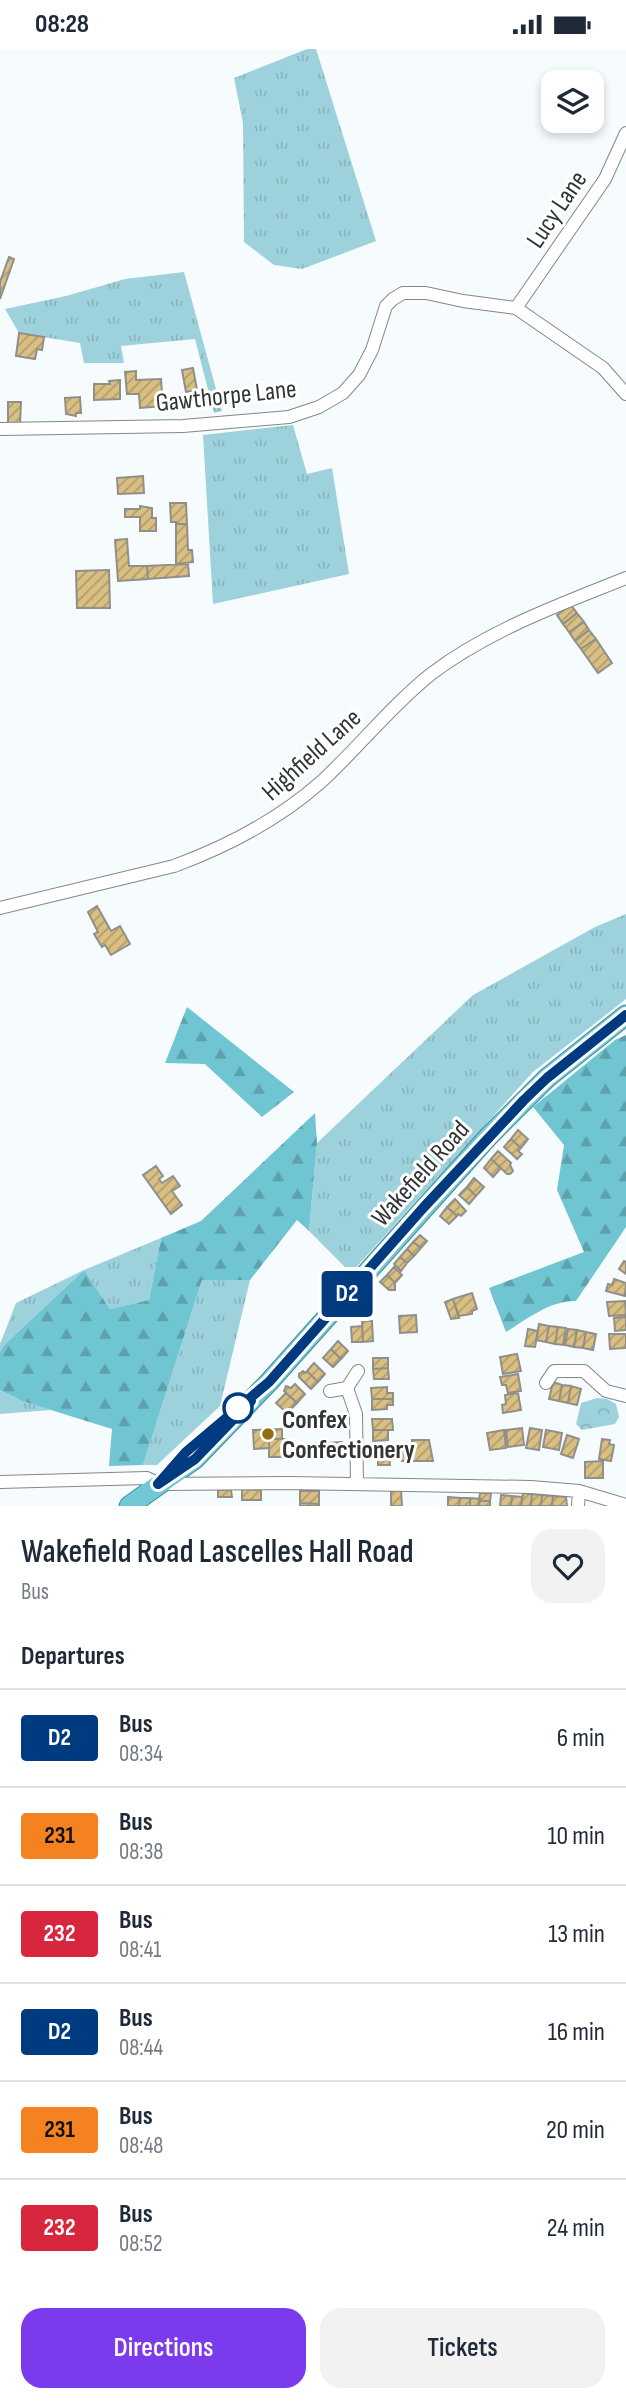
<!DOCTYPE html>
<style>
body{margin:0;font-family:"Sofia Sans Condensed",sans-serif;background:#f2f2f3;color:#1f2937;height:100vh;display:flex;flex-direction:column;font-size:26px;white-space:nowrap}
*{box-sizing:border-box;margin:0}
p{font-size:23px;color:#747a83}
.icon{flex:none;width:38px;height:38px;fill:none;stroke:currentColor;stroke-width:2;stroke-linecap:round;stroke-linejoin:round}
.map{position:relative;height:1457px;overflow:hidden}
.sheet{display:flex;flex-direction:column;background:#fff;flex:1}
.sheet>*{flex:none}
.badge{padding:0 14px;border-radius:5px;font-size:24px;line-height:46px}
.controls{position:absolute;left:541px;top:21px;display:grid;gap:14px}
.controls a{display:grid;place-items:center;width:63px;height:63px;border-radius:14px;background:#fff;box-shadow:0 4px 10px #0003;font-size:35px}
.map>.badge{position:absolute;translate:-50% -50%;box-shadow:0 0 0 4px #fff}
h2{padding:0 21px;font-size:26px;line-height:63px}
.round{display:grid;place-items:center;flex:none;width:74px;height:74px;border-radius:21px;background:#f2f2f3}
.summary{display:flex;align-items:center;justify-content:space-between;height:119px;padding:0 21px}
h1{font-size:33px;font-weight:600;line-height:52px}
.action{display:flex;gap:14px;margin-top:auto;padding:14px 21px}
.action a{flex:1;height:80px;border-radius:21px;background:#7c3aed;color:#fff;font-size:28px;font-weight:600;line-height:80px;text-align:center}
.action a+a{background:#f2f2f3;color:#1f2937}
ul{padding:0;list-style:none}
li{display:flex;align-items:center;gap:21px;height:98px;padding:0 21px;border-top:2px solid #e0e1e3}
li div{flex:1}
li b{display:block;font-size:26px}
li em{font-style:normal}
li .badge{min-width:77px;font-weight:700;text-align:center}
.status{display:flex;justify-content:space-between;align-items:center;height:49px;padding:0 35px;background:#fff;direction:ltr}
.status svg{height:19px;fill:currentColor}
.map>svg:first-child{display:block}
.grass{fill:url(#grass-tufts)}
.forest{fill:url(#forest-firs)}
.park{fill:url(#park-crowns)}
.building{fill:url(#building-hatch);stroke:#908f8a;stroke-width:2}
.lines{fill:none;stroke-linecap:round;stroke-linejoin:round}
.minor-casing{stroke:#828788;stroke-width:14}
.trunk-casing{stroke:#458c97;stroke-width:21}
.minor{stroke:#fff;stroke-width:12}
.trunk{stroke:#72c8d6;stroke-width:19}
.line-casing{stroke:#fff;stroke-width:16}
.line{stroke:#003b80;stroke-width:10}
.stop-dot{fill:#fff;stroke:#003b80;stroke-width:3.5}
.poi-dot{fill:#8f6f13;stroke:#fff;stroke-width:2.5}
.labels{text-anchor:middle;stroke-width:6;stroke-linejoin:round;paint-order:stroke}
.street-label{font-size:26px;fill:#323435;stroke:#fff}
.poi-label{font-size:26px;font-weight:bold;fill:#323435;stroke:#fff;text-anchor:start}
</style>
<div class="status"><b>08:28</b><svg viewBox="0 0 49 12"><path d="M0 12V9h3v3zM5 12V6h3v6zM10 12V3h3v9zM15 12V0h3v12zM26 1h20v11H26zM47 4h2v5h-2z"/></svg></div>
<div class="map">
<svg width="626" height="1457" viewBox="0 0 626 1457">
<defs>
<pattern id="grass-tufts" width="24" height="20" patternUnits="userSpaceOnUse" patternTransform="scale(1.75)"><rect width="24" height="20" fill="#9dd2dc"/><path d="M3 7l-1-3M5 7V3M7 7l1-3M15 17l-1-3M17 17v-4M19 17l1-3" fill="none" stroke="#88b5bd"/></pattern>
<pattern id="forest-firs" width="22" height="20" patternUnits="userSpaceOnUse" patternTransform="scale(1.75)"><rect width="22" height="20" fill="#70c5d3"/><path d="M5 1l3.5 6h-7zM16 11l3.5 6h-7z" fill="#5da1ac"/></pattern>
<pattern id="park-crowns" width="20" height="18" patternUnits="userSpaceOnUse" patternTransform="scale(1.75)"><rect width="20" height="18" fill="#9dd2dc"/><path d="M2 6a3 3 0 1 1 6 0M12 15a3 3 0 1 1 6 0" fill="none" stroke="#88b5bd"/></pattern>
<pattern id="building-hatch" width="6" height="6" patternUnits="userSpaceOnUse" patternTransform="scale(1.75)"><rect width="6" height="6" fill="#dabf82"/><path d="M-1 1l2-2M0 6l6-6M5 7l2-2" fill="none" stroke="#b19c6b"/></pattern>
</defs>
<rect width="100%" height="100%" fill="#f6fcfd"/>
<path class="grass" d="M 307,0 L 316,0 L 376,192 L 302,220 L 274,216 L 244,193 L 243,74 L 234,29 Z
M 184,223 L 222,362 L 214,364 L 195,290 L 121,297 L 124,314 L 84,314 L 80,294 L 19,284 L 5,260 L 66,247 L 125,230 Z
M 293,376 L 307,425 L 332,419 L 349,525 L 213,555 L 203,386 Z
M 626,865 L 626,950 L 533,1023 L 351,1224 L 309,1182 L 317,1094 L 473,946 L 595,878 Z
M 161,1189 L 149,1251 L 110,1260 L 84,1221 L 3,1297 L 0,1303 L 0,1295 L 16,1254 L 84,1221 Z
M 202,1231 L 250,1231 L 220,1357 L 157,1416 L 143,1416 Z
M 0,1341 L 22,1352 L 51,1361 L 0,1365 Z"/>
<path class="forest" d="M 187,958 L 294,1043 L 262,1068 L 205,1015 L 165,1014 Z
M 626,986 L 626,1178 L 576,1252 C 551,1251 527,1270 506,1283 L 489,1239 L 584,1203 L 557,1141 L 564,1096 L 533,1058 L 615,991 Z
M 315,1064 L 317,1094 L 309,1182 L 297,1171 L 250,1231 L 202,1231 L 143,1416 L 109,1417 L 112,1380 L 22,1352 L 0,1341 L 0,1303 L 3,1297 L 84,1221 L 110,1260 L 149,1251 L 161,1189 L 201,1172 Z"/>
<path class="park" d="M 597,1349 L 607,1350 L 616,1355 L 619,1368 L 615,1375 L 582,1381 L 576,1375 L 581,1354 Z"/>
<path class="building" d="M 9,208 L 14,210 L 0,250 L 0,233 Z
M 19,284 L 44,288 L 42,301 L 37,300 L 35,310 L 16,307 Z
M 193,319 L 197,341 L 186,343 L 182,321 Z
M 136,322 L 136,331 L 161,330 L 163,357 L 140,359 L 139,345 L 127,345 L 125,323 Z
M 120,331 L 120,350 L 94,351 L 94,335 L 110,335 L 109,332 Z
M 80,348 L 81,364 L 76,364 L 76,367 L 66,365 L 65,349 Z
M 8,353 L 21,353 L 20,376 L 8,376 Z
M 143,427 L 144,444 L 118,445 L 117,429 Z
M 170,454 L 186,454 L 187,475 L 176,475 L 176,473 L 171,473 Z
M 140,457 L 152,459 L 152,469 L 156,469 L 156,482 L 140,482 L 140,468 L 125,468 L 125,460 L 140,460 Z
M 176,475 L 187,475 L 188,501 L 192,501 L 193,513 L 176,515 Z
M 127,490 L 129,517 L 147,517 L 148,530 L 118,532 L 115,491 Z
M 188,515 L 189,527 L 148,530 L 147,517 Z
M 109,521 L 110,559 L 77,559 L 76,522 Z
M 571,556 L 577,564 L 563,575 L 557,566 Z
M 577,564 L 584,573 L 569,583 L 563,575 Z
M 584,573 L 589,581 L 575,592 L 569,583 Z
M 589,581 L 596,590 L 581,600 L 575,592 Z
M 596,590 L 612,614 L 598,624 L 581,600 Z
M 97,857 L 111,882 L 120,877 L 130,895 L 111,906 L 105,896 L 102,898 L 94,885 L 98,883 L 88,863 Z
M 518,1081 L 528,1090 L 521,1099 L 511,1090 Z
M 511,1090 L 521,1099 L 518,1102 L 522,1105 L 517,1110 L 504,1098 Z
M 498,1102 L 511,1114 L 510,1116 L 513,1122 L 510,1125 L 507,1125 L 491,1110 Z
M 491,1110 L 501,1119 L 493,1128 L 484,1119 Z
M 156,1117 L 163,1127 L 159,1130 L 162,1134 L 173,1127 L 180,1137 L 172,1142 L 182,1156 L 171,1165 L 143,1126 Z
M 474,1129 L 484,1138 L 476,1147 L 467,1138 Z
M 467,1138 L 476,1147 L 469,1155 L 459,1146 Z
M 455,1150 L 466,1162 L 461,1167 L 458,1165 L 457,1167 L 447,1158 Z
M 447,1158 L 457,1167 L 449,1175 L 440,1167 Z
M 420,1186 L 427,1192 L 421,1199 L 413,1193 Z
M 413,1193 L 421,1199 L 414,1207 L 407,1200 Z
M 407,1200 L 414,1207 L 407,1214 L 400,1208 Z
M 400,1208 L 407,1214 L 401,1222 L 394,1215 Z
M 624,1212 L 626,1213 L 626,1225 L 619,1220 Z
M 394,1218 L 402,1226 L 395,1234 L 387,1226 Z
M 387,1226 L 395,1234 L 395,1241 L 389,1241 L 380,1233 Z
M 614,1230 L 626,1234 L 625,1247 L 606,1242 L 608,1235 L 612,1236 Z
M 472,1244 L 477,1260 L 472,1262 L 472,1265 L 459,1267 L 453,1250 Z
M 453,1250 L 459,1269 L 451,1270 L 445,1253 Z
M 625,1252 L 626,1266 L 609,1267 L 607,1253 Z
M 416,1266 L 417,1283 L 400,1284 L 399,1267 Z
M 626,1268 L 626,1281 L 615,1282 L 614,1269 Z
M 362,1272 L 372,1272 L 373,1292 L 363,1293 Z
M 539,1275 L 549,1277 L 546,1293 L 536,1291 Z
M 362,1277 L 363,1293 L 352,1293 L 351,1278 Z
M 549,1277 L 558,1278 L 555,1295 L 546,1293 Z
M 558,1278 L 566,1279 L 563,1296 L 555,1295 Z
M 528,1280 L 538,1282 L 535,1298 L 525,1297 Z
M 568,1280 L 577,1281 L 574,1298 L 565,1296 Z
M 577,1281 L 586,1283 L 583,1299 L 574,1298 Z
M 586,1283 L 596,1285 L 593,1301 L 583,1299 Z
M 609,1285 L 626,1285 L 626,1299 L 610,1300 Z
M 338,1292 L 348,1302 L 341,1310 L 331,1300 Z
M 331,1300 L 341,1310 L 333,1318 L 323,1309 Z
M 517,1305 L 521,1322 L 503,1325 L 500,1308 Z
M 373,1309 L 388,1309 L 388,1319 L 373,1320 Z
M 314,1314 L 325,1325 L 318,1333 L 307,1322 Z
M 388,1319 L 389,1330 L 374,1330 L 373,1320 Z
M 303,1322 L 305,1324 L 307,1322 L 318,1333 L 311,1340 L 299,1328 L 299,1325 Z
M 518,1325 L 521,1342 L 508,1344 L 506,1336 L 502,1336 L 500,1328 Z
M 553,1333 L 562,1336 L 559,1352 L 549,1350 Z
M 295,1335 L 305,1345 L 297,1354 L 284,1342 L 286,1337 L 291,1339 Z
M 562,1336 L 571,1337 L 568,1354 L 559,1352 Z
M 571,1337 L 581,1340 L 577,1356 L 568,1354 Z
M 387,1338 L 387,1344 L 393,1344 L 393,1350 L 372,1350 L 371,1339 Z
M 286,1344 L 297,1354 L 287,1364 L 276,1354 Z
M 518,1344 L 521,1361 L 503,1364 L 502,1356 L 506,1355 L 505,1346 Z
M 372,1350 L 393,1350 L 393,1356 L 387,1356 L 387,1360 L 372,1361 Z
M 372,1370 L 392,1370 L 393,1381 L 373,1381 Z
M 522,1379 L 524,1396 L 508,1398 L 506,1381 Z
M 530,1379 L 542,1381 L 539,1401 L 526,1399 Z
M 282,1380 L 282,1390 L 269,1390 L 269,1399 L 254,1400 L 253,1381 Z
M 373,1381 L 388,1381 L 388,1391 L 373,1392 Z
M 504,1381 L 506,1399 L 490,1401 L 487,1384 Z
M 546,1381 L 562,1384 L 559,1401 L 543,1398 Z
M 567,1386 L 579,1390 L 573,1409 L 561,1405 Z
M 269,1390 L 286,1390 L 287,1408 L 269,1408 Z
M 602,1390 L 610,1391 L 609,1395 L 614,1396 L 611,1412 L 599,1410 Z
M 412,1391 L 429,1391 L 433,1412 L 402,1412 L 403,1398 L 412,1398 Z
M 342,1393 L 343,1406 L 327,1407 L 326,1394 Z
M 316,1394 L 326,1394 L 327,1407 L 316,1407 Z
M 291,1395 L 301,1395 L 302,1408 L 291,1408 Z
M 301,1395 L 311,1395 L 312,1407 L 302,1408 Z
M 375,1397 L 388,1397 L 390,1416 L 378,1416 L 378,1409 L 375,1409 Z
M 603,1412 L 603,1429 L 585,1429 L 585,1413 Z
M 242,1440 L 261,1441 L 261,1451 L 242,1451 Z
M 218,1441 L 231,1441 L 232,1448 L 218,1448 Z
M 300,1442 L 319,1442 L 319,1455 L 300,1454 Z
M 391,1442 L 401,1442 L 402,1457 L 391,1457 Z
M 480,1444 L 491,1444 L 490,1452 L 479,1452 Z
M 523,1444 L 532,1445 L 531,1457 L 521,1457 Z
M 532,1445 L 542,1446 L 541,1457 L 531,1457 Z
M 501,1446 L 512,1447 L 511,1457 L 500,1457 Z
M 542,1446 L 553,1447 L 552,1457 L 541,1457 Z
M 512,1447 L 522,1448 L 521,1457 L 511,1457 Z
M 553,1447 L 566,1448 L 567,1457 L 552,1457 Z
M 448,1448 L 460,1449 L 459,1457 L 448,1457 Z
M 460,1449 L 470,1449 L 470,1457 L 459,1457 Z
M 470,1449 L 480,1450 L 479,1457 L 470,1457 Z
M 479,1452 L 490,1452 L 490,1457 L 479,1457 Z
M 300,1454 L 319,1455 L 319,1457 L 300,1457 Z"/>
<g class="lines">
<g class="minor-casing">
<path id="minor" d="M 516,259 L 605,130 L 626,84
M 0,380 L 183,377 L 289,368 L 319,358 L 343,344 L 359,326 L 372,301 L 386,257 L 393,250 L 403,244 L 426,244 L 463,252 L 516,259 L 603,319 L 626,345
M 0,859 L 174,817 C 228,797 278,771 321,733 C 359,698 391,657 431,625 C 489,581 559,556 626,529
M 546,1334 L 554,1322 L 584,1322 L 606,1342 L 626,1347
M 347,1339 L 356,1365 L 357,1435
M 330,1342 L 347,1339 L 358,1322
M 0,1433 L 147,1429 L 158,1435 L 290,1434 L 531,1438 L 579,1442 L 626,1456
M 578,1457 L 579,1442"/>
</g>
<g class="trunk-casing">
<path id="trunk" d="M 129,1457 L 195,1410 L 269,1333 L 488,1088 L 547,1029 L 626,966"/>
</g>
<use href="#minor" class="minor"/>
<use href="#trunk" class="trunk"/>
</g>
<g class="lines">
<g class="line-casing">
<path id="line" d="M 251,1352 L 195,1410 L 158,1435 L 186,1403 L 269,1333 L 424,1158 L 524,1051 L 547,1029 L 626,966"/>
</g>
<use href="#line" class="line"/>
</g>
<circle class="stop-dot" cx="238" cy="1359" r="14"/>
<circle class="poi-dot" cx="268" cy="1385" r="7"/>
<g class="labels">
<g class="street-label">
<text transform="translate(556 160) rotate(-56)" y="9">Lucy Lane</text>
<text transform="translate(226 346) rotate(-6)" y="9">Gawthorpe Lane</text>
<text transform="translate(311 705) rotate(-42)" y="9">Highfield Lane</text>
<text transform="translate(420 1124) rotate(-48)" y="9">Wakefield Road</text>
</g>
<g class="poi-label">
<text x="282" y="1379">Confex<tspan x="282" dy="30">Confectionery</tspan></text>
</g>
</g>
</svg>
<div class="controls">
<a><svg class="icon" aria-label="layers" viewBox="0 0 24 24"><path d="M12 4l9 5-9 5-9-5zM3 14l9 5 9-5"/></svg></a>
</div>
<b class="badge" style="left:347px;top:1245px;background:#003b80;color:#fff">D2</b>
</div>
<section class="sheet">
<div class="summary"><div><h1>Wakefield Road Lascelles Hall Road</h1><p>Bus</p></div><a class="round"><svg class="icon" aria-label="heart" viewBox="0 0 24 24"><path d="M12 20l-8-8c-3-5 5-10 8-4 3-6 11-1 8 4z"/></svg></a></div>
<h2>Departures</h2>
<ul>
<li><span class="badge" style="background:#003b80;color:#fff">D2</span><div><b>Bus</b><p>08:34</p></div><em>6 min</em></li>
<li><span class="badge" style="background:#f58220;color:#111">231</span><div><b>Bus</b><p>08:38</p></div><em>10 min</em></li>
<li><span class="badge" style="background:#d7263d;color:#fff">232</span><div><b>Bus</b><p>08:41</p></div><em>13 min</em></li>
<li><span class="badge" style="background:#003b80;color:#fff">D2</span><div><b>Bus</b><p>08:44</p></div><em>16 min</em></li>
<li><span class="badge" style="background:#f58220;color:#111">231</span><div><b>Bus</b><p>08:48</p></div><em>20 min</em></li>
<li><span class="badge" style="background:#d7263d;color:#fff">232</span><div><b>Bus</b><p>08:52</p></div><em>24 min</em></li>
</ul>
<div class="action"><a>Directions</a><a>Tickets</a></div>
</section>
